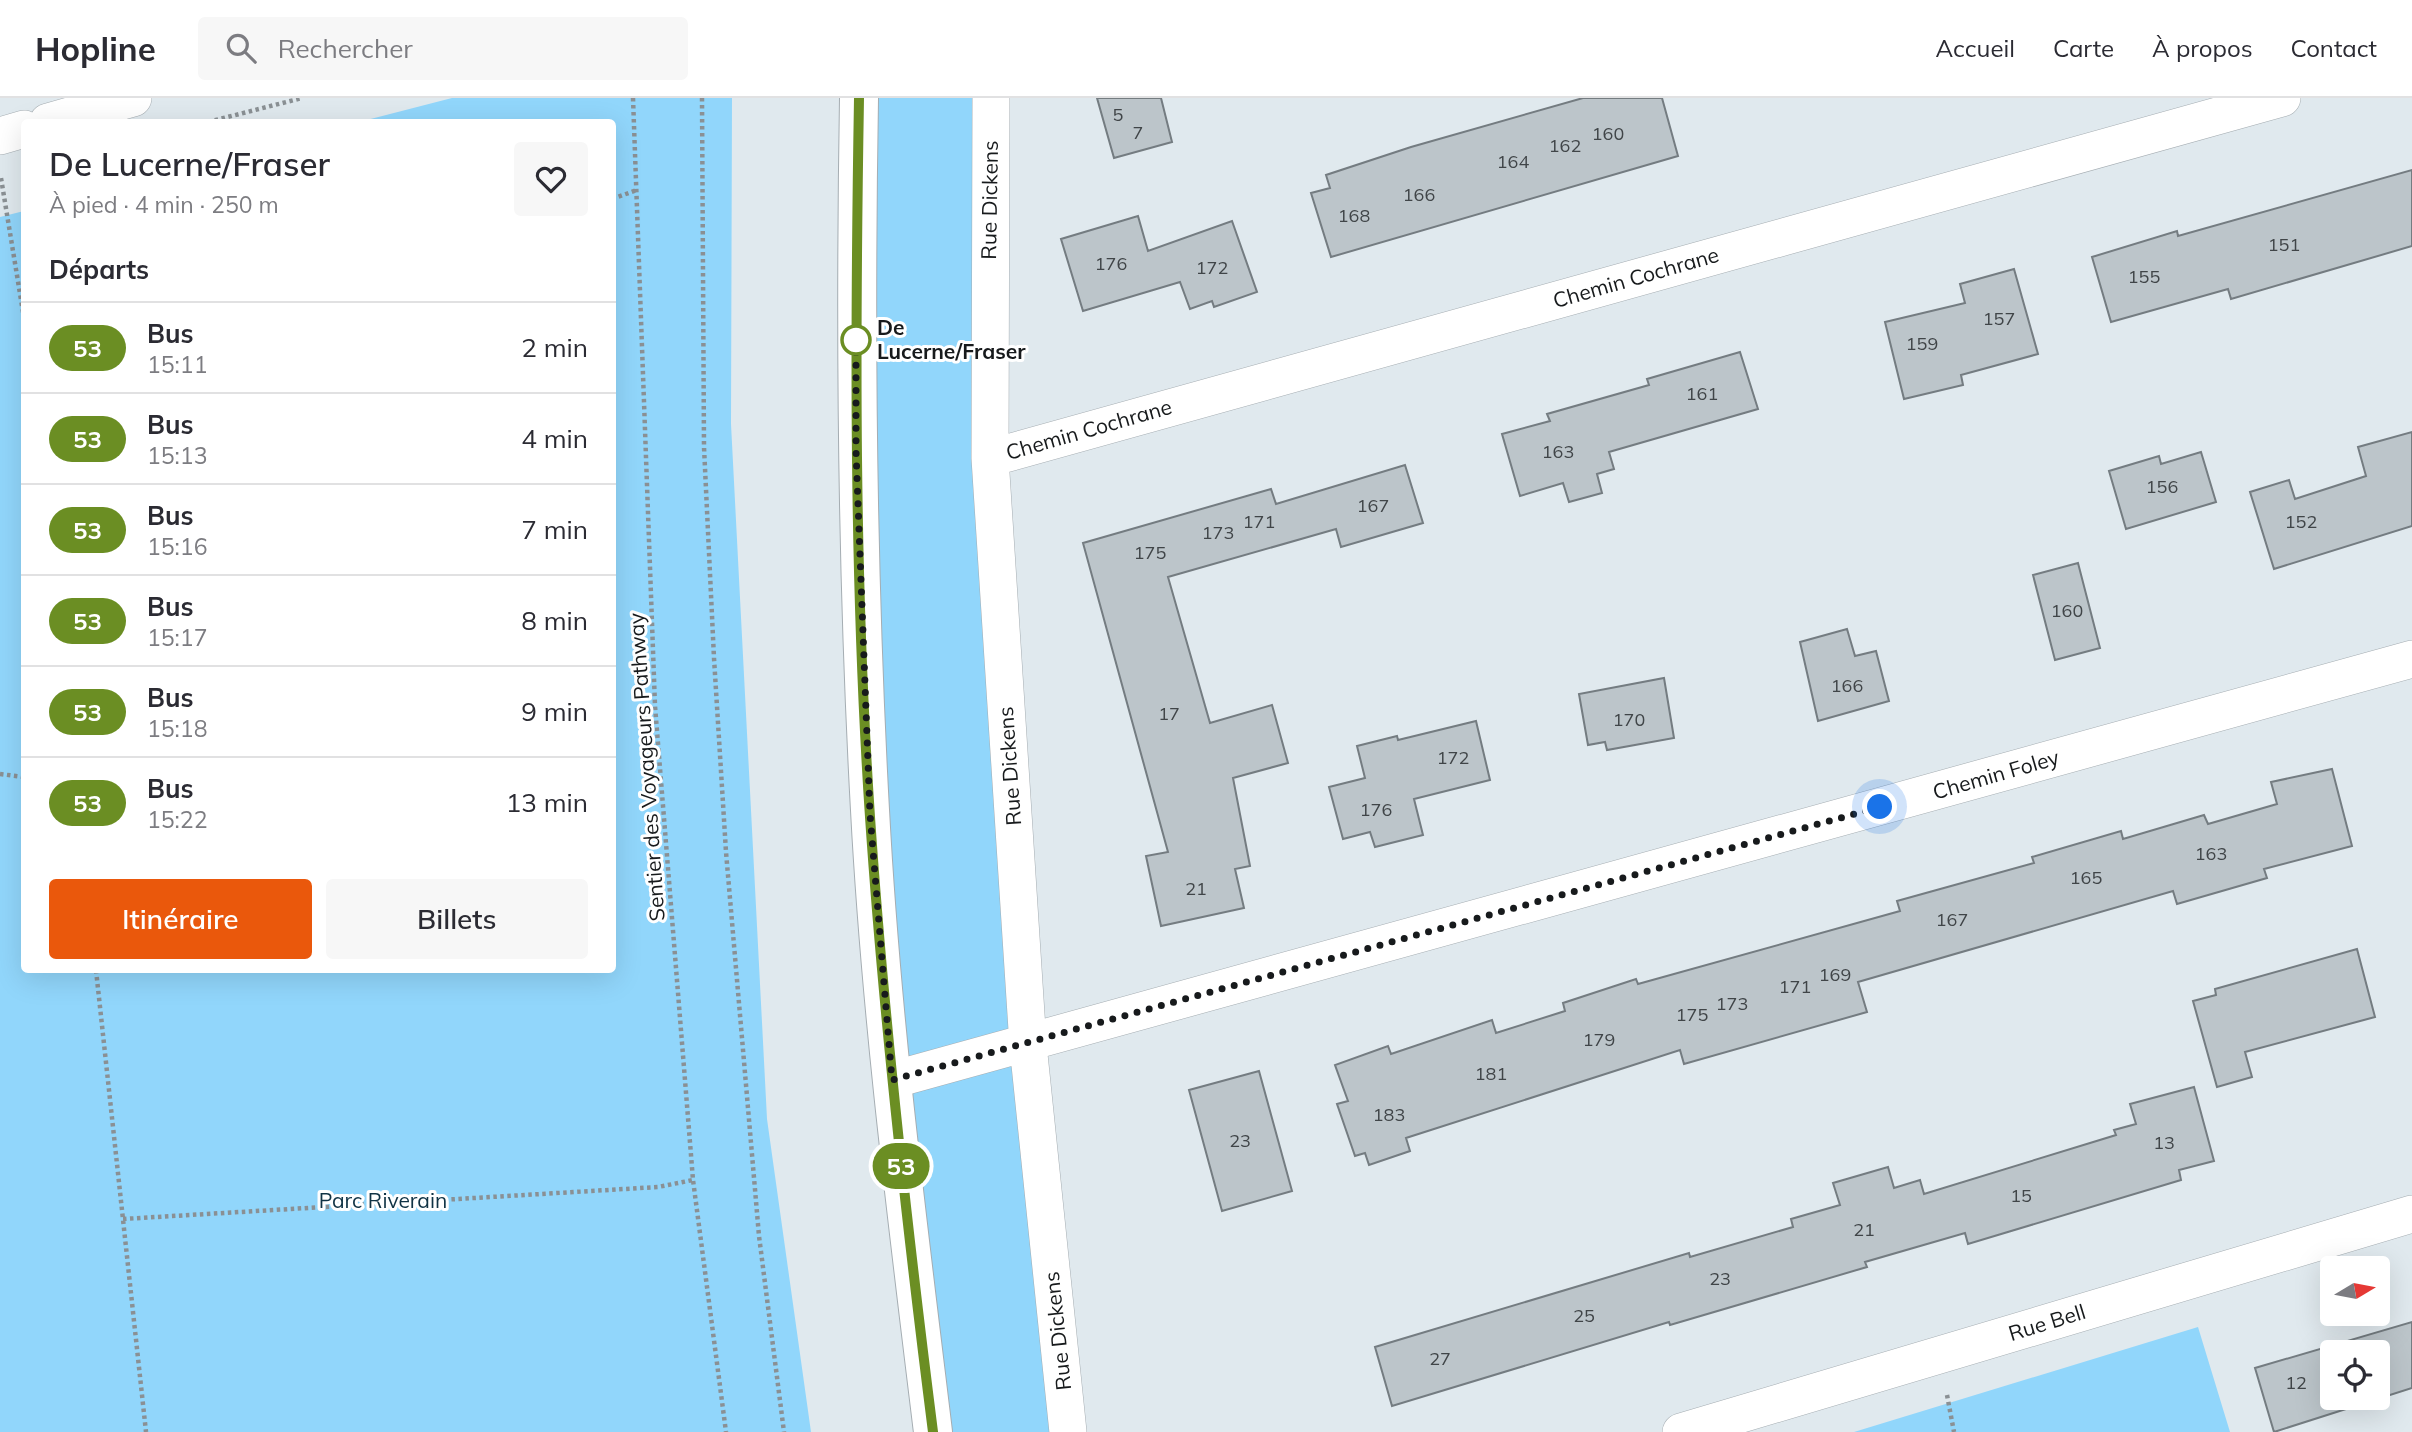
<!DOCTYPE html>
<html lang="fr">
<meta charset="utf-8">
<style>
body{margin:0;font-family:Mulish,sans-serif;background:#f7f7f7;color:#2b2b33;height:100vh;display:flex;flex-direction:column;font-size:26px;white-space:nowrap}
*{box-sizing:border-box;margin:0}
p{font-size:23px;color:#7c7c81}
.icon{flex:none;width:38px;height:38px;fill:none;stroke:currentColor;stroke-width:2;stroke-linecap:round;stroke-linejoin:round}
.map{position:relative;flex:1;overflow:hidden}
.panel{position:absolute;left:21px;top:21px;width:595px;height:854px;display:flex;flex-direction:column;background:#fff;border-radius:7px;box-shadow:0 7px 28px #0002}
.panel>*{flex:none}
.badge{padding:0 14px;border-radius:23px;font-size:24px;line-height:46px}
.needle{width:46px;rotate:80deg}
.fabs{position:absolute;left:2320px;top:1158px;display:grid;gap:14px}
.fabs a{display:grid;place-items:center;width:70px;height:70px;border-radius:7px;background:#fff;box-shadow:0 7px 28px #0002;font-size:35px}
.you{position:absolute;width:35px;height:35px;margin:-18px;border:5px solid #fff;border-radius:50%;background:#1a73e8;box-shadow:0 0 0 10px #1a73e833}
.map>.badge{position:absolute;translate:-50% -50%;box-shadow:0 0 0 4px #fff}
h2{padding:0 28px;font-size:26px;line-height:63px}
.round{display:grid;place-items:center;flex:none;width:74px;height:74px;border-radius:7px;background:#f7f7f7}
.overview{display:flex;align-items:center;justify-content:space-between;height:119px;padding:0 28px}
h1{font-size:33px;font-weight:600;line-height:52px}
.button{display:flex;gap:14px;margin-top:auto;padding:14px 28px}
.button a{flex:1;height:80px;border-radius:7px;background:#ea580c;color:#fff;font-size:28px;font-weight:600;line-height:80px;text-align:center}
.button a+a{background:#f7f7f7;color:#2b2b33}
ul{padding:0;list-style:none}
li{display:flex;align-items:center;gap:21px;height:91px;padding:0 28px;border-top:2px solid #e1e1e2}
li div{flex:1}
li b{display:block;font-size:26px}
li em{font-style:normal}
li .badge{min-width:77px;font-weight:700;text-align:center}
header{display:flex;align-items:center;gap:42px;box-sizing:border-box;height:98px;padding:0 35px;background:#fff;border-bottom:2px solid #e1e1e2}
header strong{font-size:33px}
nav{display:flex;gap:38px;margin-inline-start:auto;font-size:24px}
.search{width:490px;height:63px;background:#f7f7f7;display:flex;align-items:center;gap:18px;box-sizing:border-box;padding:0 24px;border-radius:7px;color:#7c7c81;font-size:26px}
.map>svg:first-child{display:block}
.green{fill:#91d6fb}
.building{fill:#bcc5ca;stroke:#747c81;stroke-width:2;fill-rule:evenodd}
.lines{fill:none;stroke-linecap:round;stroke-linejoin:round}
.minor-casing{stroke:#a5adb2;stroke-width:38}
.secondary-casing{stroke:#a5adb2;stroke-width:40}
.path{stroke:#8a9094;stroke-width:4.5;stroke-dasharray:3.5 3.5;stroke-linecap:butt}
.minor{stroke:#fff;stroke-width:37}
.secondary{stroke:#fff;stroke-width:38}
.line-casing{stroke:#fff;stroke-width:16}
.line{stroke:#6b8e23;stroke-width:10}
.walk{stroke:#171a1c;stroke-width:7;stroke-dasharray:0 12.6}
.stop-dot{fill:#fff;stroke:#6b8e23;stroke-width:3.5}
.labels{text-anchor:middle;stroke-width:6;stroke-linejoin:round;paint-order:stroke}
.number-label{font-size:18px;fill:#404548}
.street-label{font-size:21px;fill:#171a1c;stroke:#fff}
.stop-label{font-size:21px;font-weight:bold;fill:#171a1c;stroke:#fff;text-anchor:start}
.park-label{font-size:21px;fill:#103345;stroke:#fff}
</style>
<header>
<strong>Hopline</strong>
<div class="search"><svg class="icon" aria-label="search" viewBox="0 0 24 24"><circle cx="10" cy="10" r="6"/><path d="M15 15l6 6"/></svg>Rechercher</div>
<nav><a>Accueil</a><a>Carte</a><a>À propos</a><a>Contact</a></nav>
</header>
<div class="map">
<svg width="2412" height="1334" viewBox="0 0 2412 1334">
<rect width="100%" height="100%" fill="#e0e9ee"/>
<path class="green" d="M 452,0 L 732,0 L 731,326 L 767,1021 L 811,1334 L 0,1334 L 0,119 L 24,113 L 24,872 L 612,872 L 612,24 L 359,24 Z
M 859,0 L 991,0 L 989,175 L 1068,1334 L 933,1334 L 892,982 Z
M 2198,1229 L 2230,1334 L 1854,1334 Z"/>
<path class="building" d="M 1097,0 L 1161,0 L 1172,44 L 1114,60 Z
M 1583,0 L 1662,0 L 1678,58 L 1331,159 L 1311,95 L 1330,90 L 1326,77 L 1411,49 Z
M 2412,72 L 2412,148 L 2231,201 L 2228,191 L 2111,224 L 2092,159 L 2177,133 L 2178,138 Z
M 1138,118 L 1148,153 L 1232,123 L 1257,194 L 1214,209 L 1212,203 L 1190,211 L 1180,184 L 1083,213 L 1061,141 Z
M 2014,171 L 2038,256 L 1961,277 L 1963,287 L 1904,301 L 1885,224 L 1965,205 L 1960,186 Z
M 1740,254 L 1758,311 L 1609,354 L 1614,371 L 1597,376 L 1602,395 L 1569,404 L 1563,385 L 1520,398 L 1502,336 L 1550,323 L 1547,316 L 1649,287 L 1647,281 Z
M 2412,334 L 2412,428 L 2274,471 L 2250,394 L 2289,382 L 2295,401 L 2366,378 L 2358,349 Z
M 2201,354 L 2216,404 L 2126,431 L 2109,373 L 2159,358 L 2161,366 Z
M 1405,367 L 1423,425 L 1341,449 L 1336,431 L 1168,479 L 1210,625 L 1272,607 L 1288,665 L 1233,680 L 1250,768 L 1235,771 L 1244,810 L 1161,828 L 1146,758 L 1168,754 L 1083,445 L 1271,391 L 1276,406 Z
M 2078,465 L 2100,550 L 2055,562 L 2033,477 Z
M 1847,531 L 1855,558 L 1876,553 L 1889,603 L 1818,623 L 1800,544 Z
M 1664,580 L 1674,640 L 1607,652 L 1605,644 L 1588,647 L 1579,596 Z
M 1476,623 L 1490,682 L 1414,701 L 1423,737 L 1375,749 L 1370,734 L 1343,741 L 1329,689 L 1365,680 L 1357,648 L 1397,638 L 1398,642 Z
M 2332,671 L 2352,748 L 2264,771 L 2267,780 L 2177,806 L 2173,793 L 1858,884 L 1867,914 L 1684,966 L 1680,952 L 1406,1040 L 1410,1053 L 1369,1067 L 1365,1055 L 1355,1058 L 1337,1006 L 1348,1003 L 1335,967 L 1388,948 L 1391,956 L 1492,922 L 1496,935 L 1565,913 L 1563,905 L 1636,881 L 1638,886 L 1900,813 L 1897,803 L 2034,765 L 2032,759 L 2121,733 L 2123,741 L 2204,717 L 2208,726 L 2277,706 L 2271,684 Z
M 2357,851 L 2375,919 L 2245,954 L 2252,979 L 2217,989 L 2193,903 L 2216,897 L 2215,891 Z
M 1259,973 L 1292,1093 L 1222,1113 L 1189,992 Z
M 2194,989 L 2214,1063 L 2179,1072 L 2181,1082 L 1968,1146 L 1965,1135 L 1865,1164 L 1867,1169 L 1670,1227 L 1669,1224 L 1392,1308 L 1375,1249 L 1689,1155 L 1690,1159 L 1793,1129 L 1791,1121 L 1840,1107 L 1833,1085 L 1888,1069 L 1894,1090 L 1920,1082 L 1924,1096 L 2116,1037 L 2114,1032 L 2136,1026 L 2130,1006 Z
M 2412,1224 L 2412,1290 L 2274,1334 L 2255,1270 ZM 2333,1255 L 2378,1255 L 2378,1300 L 2333,1300 Z"/>
<g class="lines">
<g class="minor-casing">
<path id="minor" d="M 991,0 L 990,360 L 1028,947 L 1068,1334
M 48,24 L 133,0
M 0,38 L 24,31
M 990,360 L 2282,0
M 892,982 L 2412,561
M 1681,1334 L 2412,1116"/>
</g>
<g class="secondary-casing">
<path id="secondary" d="M 859,0 C 855,238 857,475 870,712 C 881,920 908,1128 933,1334"/>
</g>
<path class="path" d="M 633,0 L 655,608 L 693,1082 L 726,1334
M 702,0 L 704,349 L 714,560 L 726,754 L 759,1138 L 784,1334
M 208,24 L 302,0
M 1,80 L 24,220
M 612,101 L 637,92
M 0,676 L 24,679
M 96,872 L 146,1334
M 123,1121 L 658,1089 L 693,1082
M 1947,1297 L 1954,1334"/>
<use href="#minor" class="minor"/>
<use href="#secondary" class="secondary"/>
</g>
<g class="lines">
<g class="line-casing">
<path id="line" d="M 859,0 C 855,240 854,480 870,719 C 884,925 907,1129 933,1334"/>
</g>
<use href="#line" class="line"/>
<path class="walk" d="M 856,242 L 856,353 L 870,716 L 892,982 L 1880,709"/>
</g>
<circle class="stop-dot" cx="856" cy="242" r="14"/>
<g class="labels">
<g class="number-label">
<text x="1118" y="23">5</text>
<text x="1138" y="41">7</text>
<text x="1608" y="42">160</text>
<text x="1565" y="54">162</text>
<text x="1513" y="70">164</text>
<text x="1419" y="103">166</text>
<text x="1354" y="124">168</text>
<text x="2284" y="153">151</text>
<text x="1111" y="172">176</text>
<text x="1212" y="176">172</text>
<text x="2144" y="185">155</text>
<text x="1999" y="227">157</text>
<text x="1922" y="252">159</text>
<text x="1702" y="302">161</text>
<text x="1558" y="360">163</text>
<text x="2162" y="395">156</text>
<text x="1373" y="414">167</text>
<text x="1259" y="430">171</text>
<text x="2301" y="430">152</text>
<text x="1218" y="441">173</text>
<text x="1150" y="461">175</text>
<text x="2067" y="519">160</text>
<text x="1847" y="594">166</text>
<text x="1169" y="622">17</text>
<text x="1629" y="628">170</text>
<text x="1453" y="666">172</text>
<text x="1376" y="718">176</text>
<text x="2211" y="762">163</text>
<text x="2086" y="786">165</text>
<text x="1196" y="797">21</text>
<text x="1952" y="828">167</text>
<text x="1835" y="883">169</text>
<text x="1795" y="895">171</text>
<text x="1732" y="912">173</text>
<text x="1692" y="923">175</text>
<text x="1599" y="948">179</text>
<text x="1491" y="982">181</text>
<text x="1389" y="1023">183</text>
<text x="1240" y="1049">23</text>
<text x="2164" y="1051">13</text>
<text x="2021" y="1104">15</text>
<text x="1864" y="1138">21</text>
<text x="1720" y="1187">23</text>
<text x="1584" y="1224">25</text>
<text x="1440" y="1267">27</text>
<text x="2296" y="1291">12</text>
</g>
<g class="street-label">
<text transform="translate(990 102) rotate(-89)" y="7">Rue Dickens</text>
<text transform="translate(1636 180) rotate(-16)" y="7">Chemin Cochrane</text>
<text transform="translate(1089 332) rotate(-16)" y="7">Chemin Cochrane</text>
<text transform="translate(1010 668) rotate(-94)" y="7">Rue Dickens</text>
<text transform="translate(647 669) rotate(-94)" y="7">Sentier des Voyageurs Pathway</text>
<text transform="translate(1996 677) rotate(-16)" y="7">Chemin Foley</text>
<text transform="translate(2047 1225) rotate(-17)" y="7">Rue Bell</text>
<text transform="translate(1058 1233) rotate(-96)" y="7">Rue Dickens</text>
</g>
<g class="stop-label">
<text x="877" y="237">De<tspan x="877" dy="24">Lucerne/Fraser</tspan></text>
</g>
<g class="park-label">
<text x="383" y="1110">Parc Riverain</text>
</g>
</g>
</svg>
<div class="fabs">
<a><svg class="needle" viewBox="-14 -14 28 28"><path d="M0-13l5 13h-10z" fill="#e53935"/><path d="M0 13l5-13h-10z" fill="#7c7c81"/></svg></a>
<a><svg class="icon" aria-label="locate" viewBox="0 0 24 24"><circle cx="12" cy="12" r="6"/><path d="M12 2v4M12 18v4M2 12h4M18 12h4"/></svg></a>
</div>
<div class="you" style="left:1880px;top:709px"></div>
<b class="badge" style="left:901px;top:1068px;background:#6b8e23;color:#fff">53</b>
<section class="panel">
<div class="overview"><div><h1>De Lucerne/Fraser</h1><p>À pied · 4 min · 250 m</p></div><a class="round"><svg class="icon" aria-label="heart" viewBox="0 0 24 24"><path d="M12 20l-8-8c-3-5 5-10 8-4 3-6 11-1 8 4z"/></svg></a></div>
<h2>Départs</h2>
<ul>
<li><span class="badge" style="background:#6b8e23;color:#fff">53</span><div><b>Bus</b><p>15:11</p></div><em>2 min</em></li>
<li><span class="badge" style="background:#6b8e23;color:#fff">53</span><div><b>Bus</b><p>15:13</p></div><em>4 min</em></li>
<li><span class="badge" style="background:#6b8e23;color:#fff">53</span><div><b>Bus</b><p>15:16</p></div><em>7 min</em></li>
<li><span class="badge" style="background:#6b8e23;color:#fff">53</span><div><b>Bus</b><p>15:17</p></div><em>8 min</em></li>
<li><span class="badge" style="background:#6b8e23;color:#fff">53</span><div><b>Bus</b><p>15:18</p></div><em>9 min</em></li>
<li><span class="badge" style="background:#6b8e23;color:#fff">53</span><div><b>Bus</b><p>15:22</p></div><em>13 min</em></li>
</ul>
<div class="button"><a>Itinéraire</a><a>Billets</a></div>
</section>
</div>
